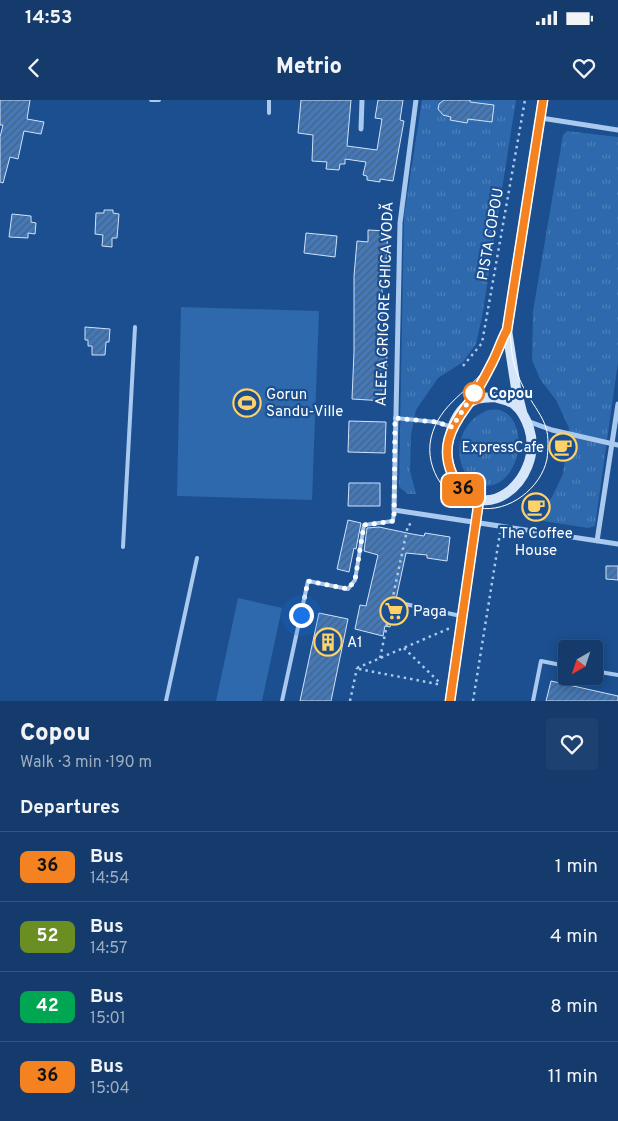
<!DOCTYPE html>
<meta charset="utf-8">
<style>
body{margin:0;font-family:Overpass,sans-serif;background:#1d4271;color:#f1f3f6;height:100vh;display:flex;flex-direction:column;font-size:19px;white-space:nowrap}
*{box-sizing:border-box;margin:0}
p{font-size:16px;color:#9dadc1}
.icon{flex:none;width:28px;height:28px;fill:none;stroke:currentColor;stroke-width:2;stroke-linecap:round;stroke-linejoin:round}
.map{position:relative;height:601px;overflow:hidden}
.sheet{display:flex;flex-direction:column;background:#143b6b;flex:1}
.sheet>*{flex:none}
.badge{padding:0 10px;border-radius:8px;font-size:18px;line-height:32px}
.needle{width:32px;rotate:219deg}
.tools{position:absolute;left:558px;top:540px;display:grid;gap:10px}
.tools a{display:grid;place-items:center;width:45px;height:45px;border-radius:5px;background:#143b6b;box-shadow:0 2px 12px #0003,0 0 0 1px #33557e;font-size:25px}
.you{position:absolute;width:25px;height:25px;margin:-12px;border:4px solid #fff;border-radius:50%;background:#1a73e8;box-shadow:0 0 0 8px #1a73e833}
.map>.badge{position:absolute;translate:-50% -50%;box-shadow:0 0 0 2px #fff}
h2{padding:0 20px;font-size:19px;line-height:45px}
.round{display:grid;place-items:center;flex:none;width:52px;height:52px;border-radius:5px;background:#1d4271}
.headline{display:flex;align-items:center;justify-content:space-between;height:85px;padding:0 20px}
h1{font-size:24px;font-weight:800;line-height:38px}
ul{padding:0;list-style:none}
li{display:flex;align-items:center;gap:15px;height:70px;padding:0 20px;border-top:1px solid #33557e}
li div{flex:1}
li b{display:block;font-size:19px}
li em{font-style:normal}
li .badge{min-width:55px;font-weight:700;text-align:center}
.status{display:flex;justify-content:space-between;align-items:center;height:35px;padding:0 25px;background:#143b6b;direction:ltr}
.status svg{height:14px;fill:currentColor}
header{display:flex;justify-content:space-between;align-items:center;height:65px;padding:0 20px;background:#143b6b;font-size:22px;font-weight:800}
.map>svg:first-child{display:block}
.grass{fill:#2e69ad}
.park{fill:url(#park-tufts)}
.building{fill:url(#building-hatch);stroke:#cfe3fa}
.lines{fill:none;stroke-linecap:round;stroke-linejoin:round}
.path{stroke:#a9c9ee;stroke-width:2.5;stroke-dasharray:2.5 4;stroke-linecap:butt}
.service{stroke:#a9c9ee;stroke-width:4}
.minor{stroke:#a9c9ee;stroke-width:5}
.secondary{stroke:#d6e6fa;stroke-width:10}
.tram{stroke:#fff;stroke-width:1}
.line-casing{stroke:#fff;stroke-width:11}
.line{stroke:#f58220;stroke-width:8}
.walk{stroke:#fff;stroke-width:5;stroke-dasharray:0 9}
.stop-dot{fill:#fff;stroke:#f58220;stroke-width:2.5}
.labels{text-anchor:middle;stroke-width:4.5;stroke-linejoin:round;paint-order:stroke}
.street-label{font-size:15px;fill:#fff;stroke:#1b4f8f}
.stop-label{font-size:15px;font-weight:bold;fill:#fff;stroke:#1b4f8f;text-anchor:start}
.poi-label{font-size:15px;fill:#fff;stroke:#1b4f8f;text-anchor:start}
</style>
<div class="status"><b>14:53</b><svg viewBox="0 0 49 12"><path d="M0 12V9h3v3zM5 12V6h3v6zM10 12V3h3v9zM15 12V0h3v12zM26 1h20v11H26zM47 4h2v5h-2z"/></svg></div>
<header><svg class="icon" aria-label="back" viewBox="0 0 24 24"><path d="M15 5l-7 7 7 7"/></svg>Metrio<svg class="icon" aria-label="heart" viewBox="0 0 24 24"><path d="M12 20l-8-8c-3-5 5-10 8-4 3-6 11-1 8 4z"/></svg></header>
<div class="map">
<svg width="618" height="601" viewBox="0 0 618 601">
<defs>
<pattern id="park-tufts" width="24" height="20" patternUnits="userSpaceOnUse" patternTransform="scale(1.25)"><rect width="24" height="20" fill="#2e69ad"/><path d="M3 7l-1-3M5 7V3M7 7l1-3M15 17l-1-3M17 17v-4M19 17l1-3" fill="none" stroke="#4d80b9"/></pattern>
<pattern id="building-hatch" width="6" height="6" patternUnits="userSpaceOnUse" patternTransform="scale(1.25)"><rect width="6" height="6" fill="#4478b7"/><path d="M-1 1l2-2M0 6l6-6M5 7l2-2" fill="none" stroke="#486282"/></pattern>
</defs>
<rect width="100%" height="100%" fill="#1b4f8f"/>
<path class="grass" d="M 181,207 L 319,211 L 312,400 L 177,396 Z
M 238,498 L 282,508 L 262,601 L 216,601 Z"/>
<path class="park" d="M 422,0 L 516,0 L 482,217 L 476,244 L 463,262 L 438,278 L 416,310 L 411,335 L 410,371 L 416,394 L 408,394 L 399,387 L 404,116 Z
M 567,31 L 618,37 L 618,262 L 595,426 L 588,428 L 543,421 L 539,412 L 552,397 L 563,374 L 569,328 L 556,300 L 540,279 L 532,260 L 533,211 L 563,35 Z
M 488,310 C 492,310 497,309 500,310 C 530,320 522,384 487,386 C 480,387 471,382 467,376 C 451,351 461,321 488,310 Z"/>
<path class="building" d="M 0,0 L 30,0 L 27,19 L 44,22 L 41,34 L 24,31 L 18,59 L 10,57 L 3,83 L 0,82 L 0,37 L 3,25 L 0,25 Z
M 301,0 L 351,0 L 347,46 L 377,50 L 382,19 L 375,18 L 378,0 L 403,0 L 400,20 L 404,21 L 393,81 L 380,79 L 380,82 L 367,80 L 367,76 L 363,75 L 366,62 L 345,59 L 345,64 L 340,64 L 339,70 L 326,69 L 327,62 L 312,61 L 313,35 L 298,33 Z
M 444,0 L 470,0 L 470,2 L 494,5 L 492,22 L 468,19 L 467,23 L 450,20 L 451,17 L 443,15 L 438,9 L 439,4 Z
M 104,110 L 113,110 L 113,113 L 119,114 L 117,138 L 112,138 L 112,147 L 102,146 L 103,135 L 95,134 L 96,113 L 104,113 Z
M 12,114 L 31,116 L 31,122 L 36,123 L 35,134 L 28,133 L 28,138 L 9,137 Z
M 368,130 L 388,131 L 386,163 L 382,162 L 382,224 L 386,224 L 387,263 L 385,301 L 352,299 L 354,252 L 354,176 L 357,141 L 368,142 Z
M 306,133 L 337,136 L 335,157 L 304,153 Z
M 85,227 L 110,229 L 109,242 L 106,242 L 105,255 L 92,255 L 92,246 L 88,246 L 88,240 L 85,240 Z
M 349,321 L 386,322 L 385,353 L 348,352 Z
M 349,383 L 380,383 L 380,406 L 348,406 Z
M 348,420 L 361,423 L 356,449 L 354,448 L 349,472 L 337,469 Z
M 379,427 L 412,434 L 424,436 L 425,433 L 450,437 L 447,461 L 427,458 L 427,455 L 406,453 L 390,527 L 385,526 L 383,536 L 355,529 L 360,505 L 366,506 L 378,455 L 364,451 L 367,428 Z
M 606,466 L 618,466 L 618,480 L 606,479 Z
M 319,513 L 348,519 L 331,601 L 300,601 Z
M 551,581 L 618,596 L 618,601 L 546,601 Z"/>
<g class="lines">
<path class="path" d="M 463,266 L 482,243 L 525,0
M 404,548 L 441,584
M 380,558 L 408,425 L 414,423
M 357,568 L 450,528
M 359,569 L 442,585
M 350,601 L 357,568
M 473,601 L 500,433"/>
<path class="service" d="M 151,0 L 159,0
M 269,13 L 269,0
M 395,318 L 436,322 L 452,327
M 123,447 L 135,227
M 405,504 L 461,516
M 594,571 L 618,575
M 166,601 L 197,458
M 282,601 L 308,481 L 348,489 L 355,480 L 364,425 L 393,421 L 394,410
M 533,601 L 541,561 L 566,566"/>
<path class="minor" d="M 416,0 L 400,123 L 394,410 L 618,444
M 541,18 L 618,30
M 361,29 L 362,0
M 527,321 L 552,330 L 618,345
M 597,441 L 618,304"/>
<path class="secondary" d="M 494,297 C 501,299 510,300 515,305 C 522,311 526,319 529,328 C 546,381 476,436 451,370 C 442,349 452,310 475,300 C 480,297 488,298 494,297 Z
M 468,304 L 492,264 L 507,230
M 522,312 L 516,288 L 507,230 L 543,0
M 450,601 L 479,400"/>
<path class="tram" d="M 540,0 L 505,230 C 500,241 496,255 489,264 C 471,291 439,303 431,338 C 424,369 447,403 479,408 C 509,413 541,388 547,359 C 548,350 549,337 546,328 C 543,317 534,306 528,295 C 522,286 517,274 514,264 C 511,253 511,241 510,230 L 546,0"/>
</g>
<g class="lines">
<g class="line-casing">
<path id="line" d="M 450,601 L 479,400 C 467,396 457,386 452,374 C 441,348 450,329 466,307 C 475,295 484,279 491,265 C 497,254 501,241 507,230 L 543,0"/>
</g>
<use href="#line" class="line"/>
<path class="walk" d="M 301,515 L 308,481 L 348,489 L 355,480 L 364,425 L 394,421 L 395,318 L 436,322 L 452,327 L 474,293"/>
</g>
<defs>
<g id="stadium-ring" transform="scale(1.4375)"><circle r="9.5" fill="#1b4f8f" stroke="#ffd166" stroke-width="1.5"/><path d="M0-5a6.5 5 0 1 0 0 10a6.5 5 0 1 0 0-10ZM-3.5-1.8h7v3.6h-7Z" fill="#ffd166"/></g>
<g id="cafe-ring" transform="scale(1.4375)"><circle r="9.5" fill="#1b4f8f" stroke="#ffd166" stroke-width="1.5"/><path d="M-5.5-4.5H6V0H3Q3 3.5 0 3.5H-2.5Q-5.5 3.5-5.5 0ZM3-3.2v2h1.7v-2ZM-6 4.5H4V6H-6Z" fill="#ffd166"/></g>
<g id="supermarket-ring" transform="scale(1.4375)"><circle r="9.5" fill="#1b4f8f" stroke="#ffd166" stroke-width="1.5"/><path d="M-6-5.5h2.5l.6 2H6L4.5 2H-2.5L-4.4-4H-6ZM-1.5 3.2a1.3 1.3 0 1 0 .1 0ZM3 3.2a1.3 1.3 0 1 0 .1 0Z" fill="#ffd166"/></g>
<g id="building-ring" transform="scale(1.4375)"><circle r="9.5" fill="#1b4f8f" stroke="#ffd166" stroke-width="1.5"/><path d="M-4-6H4V6H1V3H-1V6H-4ZM-2.5-4.3h1.7v1.8h-1.7ZM.8-4.3h1.7v1.8H.8ZM-2.5-1h1.7V.8h-1.7ZM.8-1h1.7V.8H.8Z" fill="#ffd166"/></g>
</defs>
<g fill-rule="evenodd">
<use href="#stadium-ring" x="247" y="303"/>
<use href="#cafe-ring" x="563" y="347"/>
<use href="#cafe-ring" x="536" y="407"/>
<use href="#supermarket-ring" x="394" y="511"/>
<use href="#building-ring" x="328" y="542"/>
</g>
<circle class="stop-dot" cx="474" cy="293" r="10"/>
<g class="labels">
<g class="street-label">
<text transform="translate(490 134) rotate(-80)" y="5">PISTA COPOU</text>
<text transform="translate(384 204) rotate(-88)" y="5">ALEEA GRIGORE GHICA VODĂ</text>
</g>
<g class="stop-label">
<text x="489" y="298">Copou</text>
</g>
<g class="poi-label">
<text x="266" y="299">Gorun<tspan x="266" dy="17">Sandu-Ville</tspan></text>
<text x="544" y="352" text-anchor="end">ExpressCafe</text>
<text x="536" y="438" text-anchor="middle">The Coffee<tspan x="536" dy="17">House</tspan></text>
<text x="413" y="516">Paga</text>
<text x="347" y="547">A1</text>
</g>
</g>
</svg>
<div class="tools">
<a><svg class="needle" viewBox="-14 -14 28 28"><path d="M0-13l5 13h-10z" fill="#e53935"/><path d="M0 13l5-13h-10z" fill="#9dadc1"/></svg></a>
</div>
<div class="you" style="left:301px;top:515px"></div>
<b class="badge" style="left:463px;top:390px;background:#f58220;color:#111">36</b>
</div>
<section class="sheet">
<div class="headline"><div><h1>Copou</h1><p>Walk · 3 min · 190 m</p></div><a class="round"><svg class="icon" aria-label="heart" viewBox="0 0 24 24"><path d="M12 20l-8-8c-3-5 5-10 8-4 3-6 11-1 8 4z"/></svg></a></div>
<h2>Departures</h2>
<ul>
<li><span class="badge" style="background:#f58220;color:#111">36</span><div><b>Bus</b><p>14:54</p></div><em>1 min</em></li>
<li><span class="badge" style="background:#6b8e23;color:#fff">52</span><div><b>Bus</b><p>14:57</p></div><em>4 min</em></li>
<li><span class="badge" style="background:#00a651;color:#fff">42</span><div><b>Bus</b><p>15:01</p></div><em>8 min</em></li>
<li><span class="badge" style="background:#f58220;color:#111">36</span><div><b>Bus</b><p>15:04</p></div><em>11 min</em></li>
</ul>
</section>
